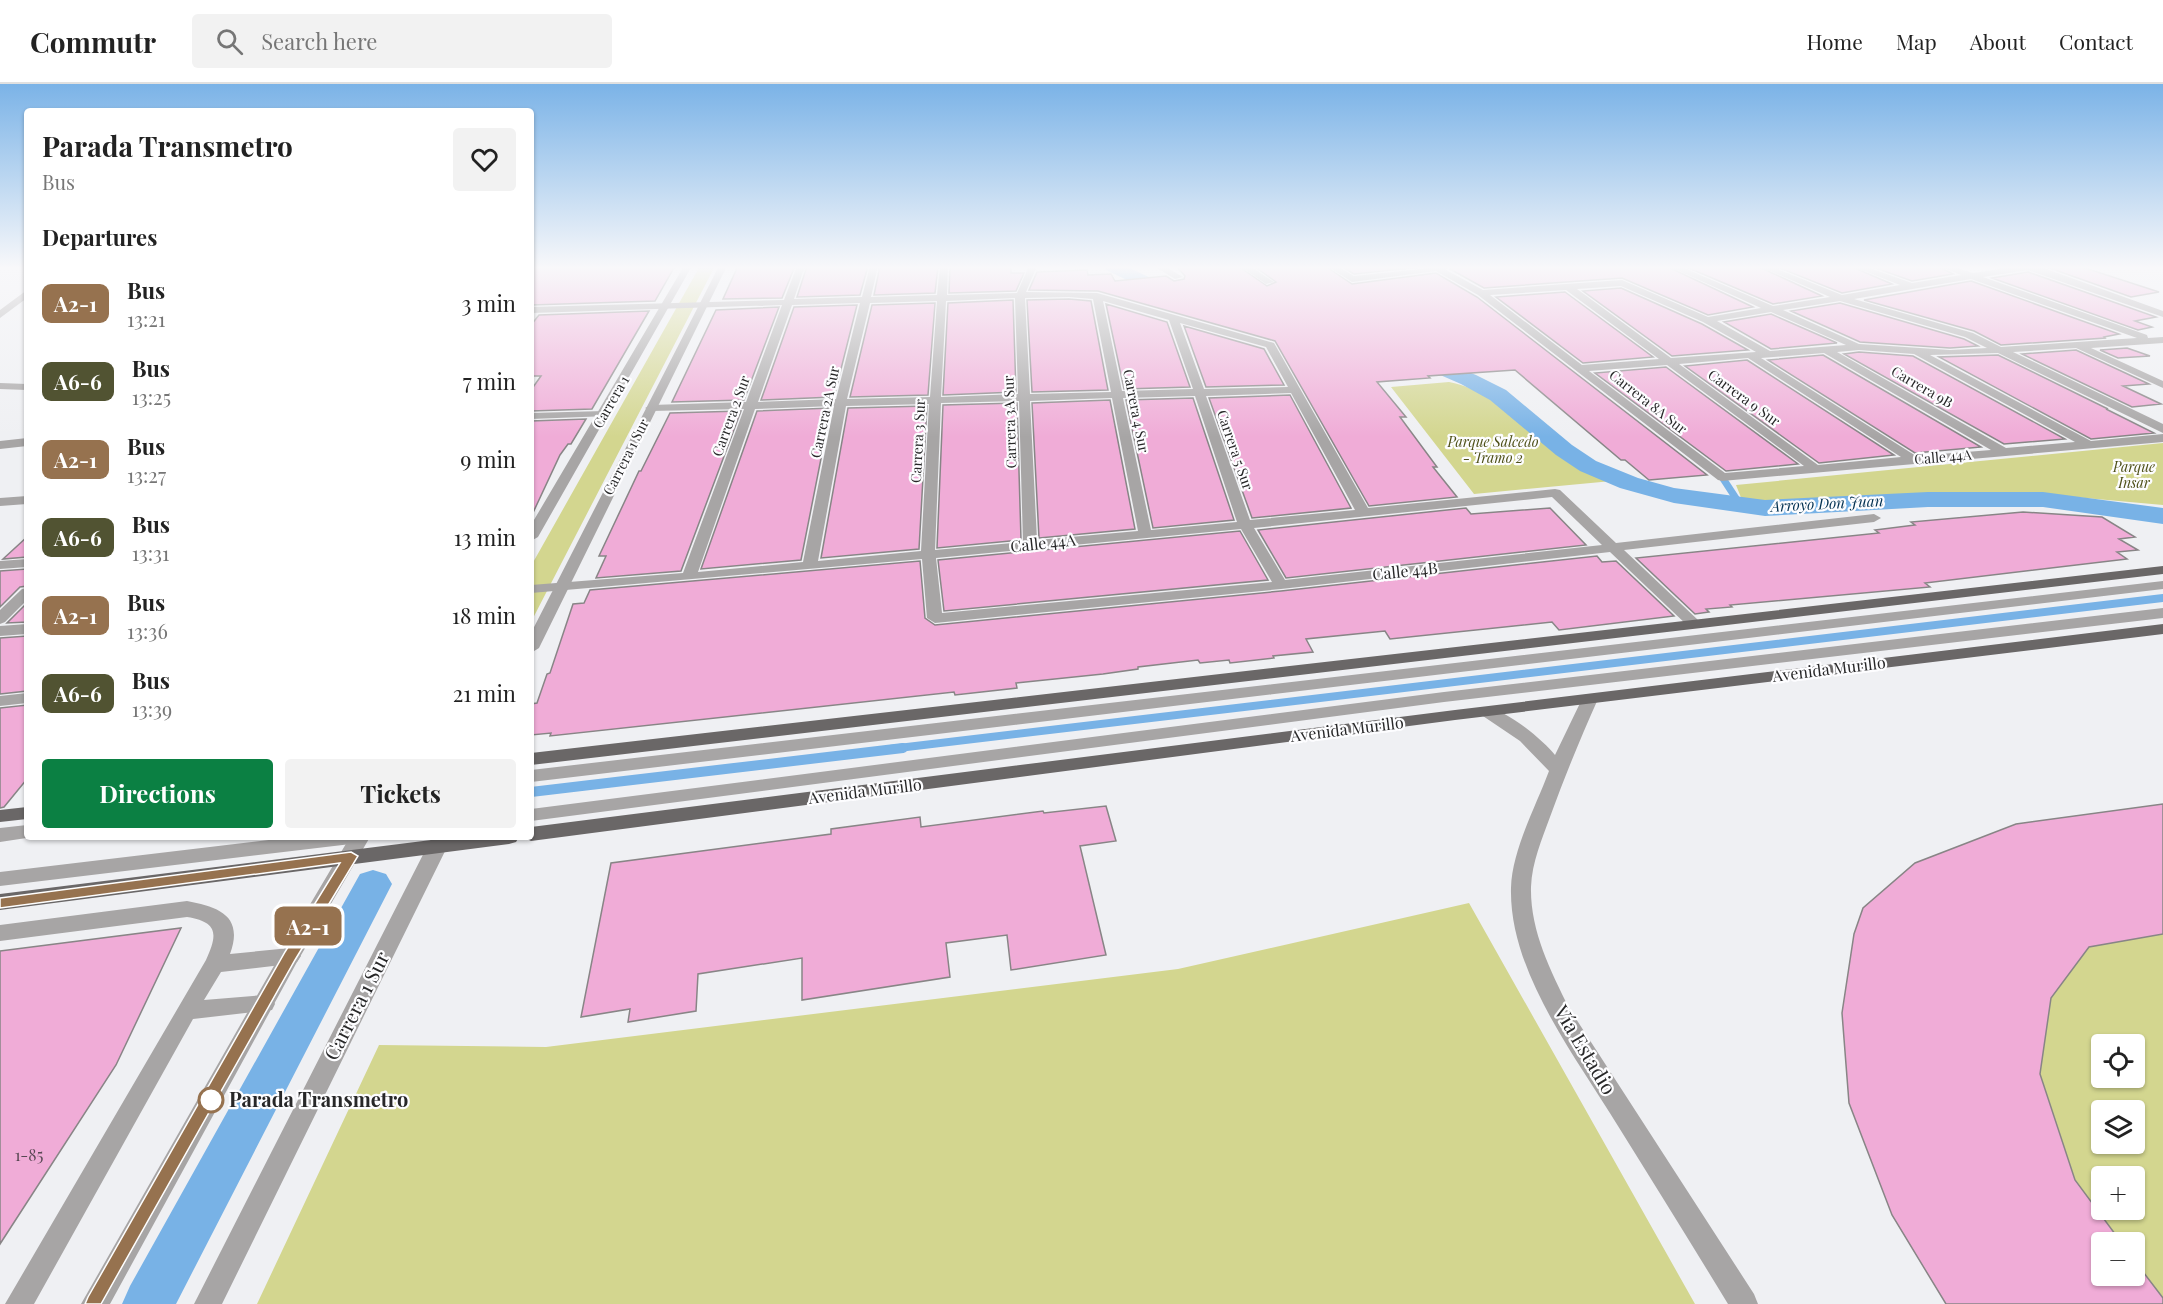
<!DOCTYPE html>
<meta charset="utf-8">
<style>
body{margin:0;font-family:"Playfair Display",serif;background:#f2f2f2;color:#222;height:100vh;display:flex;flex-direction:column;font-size:22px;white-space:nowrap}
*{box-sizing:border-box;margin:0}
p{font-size:20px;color:#767676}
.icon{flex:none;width:33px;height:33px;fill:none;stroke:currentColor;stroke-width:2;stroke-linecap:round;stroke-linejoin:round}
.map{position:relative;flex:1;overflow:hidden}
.side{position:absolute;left:24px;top:24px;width:510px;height:732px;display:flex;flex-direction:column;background:#fff;border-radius:6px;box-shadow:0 2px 4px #0004}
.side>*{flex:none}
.badge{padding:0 12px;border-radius:9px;font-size:21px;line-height:39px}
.tools{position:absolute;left:2091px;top:950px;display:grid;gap:12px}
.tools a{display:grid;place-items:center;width:54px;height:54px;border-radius:6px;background:#fff;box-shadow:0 2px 4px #0004;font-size:30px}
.map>.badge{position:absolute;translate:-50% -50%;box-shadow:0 0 0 3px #fff}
h2{padding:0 18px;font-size:22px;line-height:54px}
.round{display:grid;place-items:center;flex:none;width:63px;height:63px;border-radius:6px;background:#f2f2f2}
.summary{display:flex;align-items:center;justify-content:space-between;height:102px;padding:0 18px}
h1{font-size:28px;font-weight:700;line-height:45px}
.primary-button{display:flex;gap:12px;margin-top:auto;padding:12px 18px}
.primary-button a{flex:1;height:69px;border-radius:6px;background:#0b8043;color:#fff;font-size:24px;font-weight:700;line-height:69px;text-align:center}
.primary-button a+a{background:#f2f2f2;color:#222}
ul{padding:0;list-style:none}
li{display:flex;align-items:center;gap:18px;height:78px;padding:0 18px}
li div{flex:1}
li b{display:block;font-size:22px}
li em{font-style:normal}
li .badge{min-width:66px;font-weight:700;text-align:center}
header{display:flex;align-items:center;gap:36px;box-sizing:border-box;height:84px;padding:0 30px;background:#fff;border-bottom:2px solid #e0e0e0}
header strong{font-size:28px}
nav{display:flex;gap:33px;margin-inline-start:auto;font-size:21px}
.search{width:420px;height:54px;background:#f2f2f2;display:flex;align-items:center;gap:15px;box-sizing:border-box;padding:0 21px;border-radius:6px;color:#767676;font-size:22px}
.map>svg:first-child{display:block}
.green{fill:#d3d68f;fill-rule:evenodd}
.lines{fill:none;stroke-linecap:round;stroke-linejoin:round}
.stream-far2{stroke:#78b2e6;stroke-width:7}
.stream-far1{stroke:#78b2e6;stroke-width:8}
.stream{stroke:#78b2e6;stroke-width:10}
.canal{fill:#78b2e6;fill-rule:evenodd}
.building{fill:#f0acd7;stroke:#888586;stroke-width:1.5}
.service{fill:#a7a5a5;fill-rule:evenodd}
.minor{fill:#a7a5a5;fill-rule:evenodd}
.tertiary{fill:#a7a5a5;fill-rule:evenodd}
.primary{fill:#6a6767;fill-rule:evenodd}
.line{fill:#96724f;stroke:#fff;stroke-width:1.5}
.stop-dot{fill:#fff;stroke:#96724f;stroke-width:3}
.labels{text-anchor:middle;stroke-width:4.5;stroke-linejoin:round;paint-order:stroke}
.far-street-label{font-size:14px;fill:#272728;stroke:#fdfdff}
.far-park-label{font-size:14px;font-style:italic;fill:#4e5018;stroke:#fdfdff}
.far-water-label{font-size:15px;font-style:italic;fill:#023051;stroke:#fdfdff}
.street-label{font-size:16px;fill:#272728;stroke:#fdfdff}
.near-number-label{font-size:16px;fill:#594854}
.near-street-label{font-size:20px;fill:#272728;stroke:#fdfdff}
.near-stop-label{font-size:20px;font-weight:bold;fill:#272728;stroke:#fdfdff;text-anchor:start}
</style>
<header>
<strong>Commutr</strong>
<div class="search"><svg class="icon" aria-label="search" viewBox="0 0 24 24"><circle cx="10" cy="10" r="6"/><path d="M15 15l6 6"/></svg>Search here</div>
<nav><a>Home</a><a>Map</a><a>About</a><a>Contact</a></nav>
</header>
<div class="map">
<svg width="2163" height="1220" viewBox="0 0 2163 1220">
<rect width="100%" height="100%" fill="#eff0f3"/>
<path class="green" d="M 700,182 L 715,182 L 531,538 L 531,482 Z
M 1449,298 C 1495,307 1525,342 1562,369 C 1578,380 1595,388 1612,397 L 1474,410 L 1391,303 Z
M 2163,359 L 2163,421 L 2063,412 L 1931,409 L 1761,417 L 1742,416 L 1736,401 Z
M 2163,720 L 2163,1220 L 1946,1220 L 1892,1131 L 1849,1019 L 1842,929 L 1854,850 L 1863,824 L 1915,779 L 2016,740 ZM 2102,960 L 2134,960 L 2134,993 L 2102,993 ZM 2102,1026 L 2134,1026 L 2134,1059 L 2102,1059 ZM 2102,1092 L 2134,1092 L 2134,1125 L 2102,1125 ZM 2102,1158 L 2134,1158 L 2134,1191 L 2102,1191 Z
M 1469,819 L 1695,1220 L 257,1220 L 379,961 L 546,963 L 1178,885 Z"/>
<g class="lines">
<path class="stream-far2" d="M 1722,393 L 1741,422"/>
<path class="stream-far1" d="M 890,665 L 2163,514"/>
<path class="stream" d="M 531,708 L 903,664"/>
<path class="canal" d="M 1103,182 L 1125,182 L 1181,208 L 1184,212 L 1181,216 L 1169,216 L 1106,186 Z
M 1415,267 L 1476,291 L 1506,306 L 1572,361 L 1596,377 L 1638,394 L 1674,404 L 1765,416 L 1928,408 L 2043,408 L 2163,424 L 2163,440 L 2043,423 L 1928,423 L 1765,432 L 1674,419 L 1620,404 L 1580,387 L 1556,371 L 1490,316 L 1461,300 L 1408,277 L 1405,273 L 1408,269 Z
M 373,786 L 386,790 L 392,800 L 176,1220 L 122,1220 L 130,1202 L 360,790 Z"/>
</g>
<path class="building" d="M 531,182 L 675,182 L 655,217 L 531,221 Z
M 738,182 L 795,182 L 782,214 L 723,215 Z
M 807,182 L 868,182 L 860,211 L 797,213 Z
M 880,182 L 938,182 L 935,209 L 874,211 Z
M 950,182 L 1011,182 L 1011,189 L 1024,189 L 1016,207 L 949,209 Z
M 1176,182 L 1238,182 L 1267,202 L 1276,198 L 1254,182 L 1325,182 L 1352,200 L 1436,189 L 1477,213 L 1707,391 L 1649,396 L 1625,376 L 1621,376 L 1515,286 L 1428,292 L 1430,294 L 1377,298 L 1406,333 L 1400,333 L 1437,383 L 1433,383 L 1457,413 L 1369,422 L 1275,257 L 1098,207 L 1029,206 L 1037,188 L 1087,186 L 1088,191 L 1111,190 L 1115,197 L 1166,192 L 1174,197 L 1184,195 L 1185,192 Z
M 1341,182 L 1430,182 L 1354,190 Z
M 1452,182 L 1666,182 L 1753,223 L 1708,231 L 1622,194 L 1484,204 L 1450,185 Z
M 1684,182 L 1757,182 L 1822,212 L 1773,220 Z
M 1775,182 L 1850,182 L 1892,200 L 1842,209 Z
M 1870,182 L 1937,182 L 1953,190 L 1912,197 Z
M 2044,182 L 2079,182 L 2159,208 L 2131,213 Z
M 2028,188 L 2156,233 L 2135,237 L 2152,243 L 2138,246 L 1992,194 Z
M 1971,197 L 2119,250 L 2104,253 L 2105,254 L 2001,261 L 1974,247 L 1864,216 Z
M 1621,204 L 1702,240 L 1748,266 L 1672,272 L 1583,207 Z
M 1565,208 L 1653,273 L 1583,279 L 1496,213 Z
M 1069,215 L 1091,217 L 1108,306 L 1032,308 L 1027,216 Z
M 1013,216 L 1016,308 L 943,311 L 948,219 Z
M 935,219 L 928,311 L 850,313 L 872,221 Z
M 1840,219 L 1964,255 L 1978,262 L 1950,264 L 1860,258 L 1791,227 Z
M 1106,220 L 1167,238 L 1190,303 L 1124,305 Z
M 857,221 L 834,313 L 761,316 L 794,223 Z
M 779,223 L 744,316 L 672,318 L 716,226 Z
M 649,227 L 592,325 L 531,327 L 531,306 L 541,292 L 531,292 L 531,241 L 539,231 Z
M 1771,230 L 1837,259 L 1771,265 L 1724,238 Z
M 1184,242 L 1264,265 L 1284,301 L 1206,303 Z
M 2127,264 L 2150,272 L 2118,274 L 2100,266 Z
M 2076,266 L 2149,300 L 2123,302 L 2161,320 L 2132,323 L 2022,270 Z
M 1859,268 L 1913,272 L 2065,355 L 2004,360 L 1844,270 Z
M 1823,271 L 1981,363 L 1915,369 L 1768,276 Z
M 1998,271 L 2108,325 L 2106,325 L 2154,349 L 2091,355 L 1939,273 Z
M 1747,276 L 1894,371 L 1819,379 L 1685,282 Z
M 1666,283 L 1798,380 L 1726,387 L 1595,289 Z
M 1290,311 L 1351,424 L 1252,434 L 1209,314 Z
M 1193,314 L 1234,436 L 1153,444 L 1126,316 Z
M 1110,316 L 1135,445 L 1039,454 L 1032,319 Z
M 1017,319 L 1021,456 L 937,464 L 943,321 Z
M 927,322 L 919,465 L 821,474 L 848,324 Z
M 831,324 L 801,476 L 701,485 L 757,327 Z
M 741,327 L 681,487 L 596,494 L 606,472 L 599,472 L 639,387 L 641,387 L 670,329 Z
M 586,335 L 571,360 L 568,360 L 560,371 L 531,433 L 531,337 Z
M 1466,424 L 1471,430 L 1550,424 L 1586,461 L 1286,494 L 1258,446 Z
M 2023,428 L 2102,433 L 2135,453 L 2119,455 L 2138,466 L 2117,468 L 2127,475 L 1925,499 L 1930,503 L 1730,521 L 1732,523 L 1706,525 L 1709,528 L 1695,530 L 1636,474 L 1879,449 L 1875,446 L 1915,441 L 1911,438 Z
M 1240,447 L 1268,496 L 944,527 L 938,476 Z
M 27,453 L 27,473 L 3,475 Z
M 1597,472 L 1602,478 L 1616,477 L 1674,532 L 1559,546 L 1552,538 L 1390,555 L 1385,547 L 1306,555 L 1313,568 L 1273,572 L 1274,574 L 1230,579 L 1229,576 L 1200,579 L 1198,576 L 1138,583 L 1138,585 L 1103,590 L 1016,599 L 1017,604 L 955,611 L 954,608 L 550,652 L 551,649 L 531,651 L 531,620 L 537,619 L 547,590 L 550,589 L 573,520 L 584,519 L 590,506 L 920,477 L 925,534 L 935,541 L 1281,507 Z
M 27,485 L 27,502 L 20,503 L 0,523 L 0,487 Z
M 27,519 L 27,538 L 7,539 Z
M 27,552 L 27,607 L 0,610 L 0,554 Z
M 27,621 L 27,695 L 4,723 L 0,724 L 0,624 Z
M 2163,720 L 2163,850 L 2089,863 L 2051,914 L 2040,990 L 2075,1096 L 2121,1158 L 2102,1158 L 2102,1191 L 2134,1191 L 2134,1176 L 2163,1214 L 2163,1220 L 1946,1220 L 1892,1131 L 1849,1019 L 1842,929 L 1854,850 L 1863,824 L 1915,779 L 2016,740 Z
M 1106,722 L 1116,757 L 1080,762 L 1106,871 L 1011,886 L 1007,851 L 946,859 L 950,893 L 802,916 L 802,874 L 698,890 L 696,927 L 628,938 L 630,925 L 581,933 L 611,779 L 831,750 L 831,745 L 920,733 L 921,743 L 1043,727 L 1044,729 Z
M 181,844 L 116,981 L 0,1160 L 0,867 Z"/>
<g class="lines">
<path class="service" d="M 1154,182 L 1164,182 L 1183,193 L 1175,195 Z
M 1240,182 L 1250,182 L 1274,198 L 1266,200 Z
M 0,299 L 27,300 L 27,306 L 0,305 Z
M 27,354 L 27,362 L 0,365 L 0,357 Z
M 2163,497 L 2163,505 L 531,698 L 531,686 Z
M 2163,524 L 2163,534 L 1444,618 L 531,737 L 531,725 L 1444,608 Z
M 27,741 L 27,753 L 33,753 L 0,758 L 0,744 Z
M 294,753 L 361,753 L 358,758 L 351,760 L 0,802 L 0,788 Z
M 187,817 C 219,823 244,832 230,870 L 290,864 L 297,866 L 301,872 L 297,878 L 290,880 L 221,888 L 204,916 L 264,911 L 272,914 L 275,920 L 272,926 L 193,935 L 34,1220 L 5,1220 L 206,876 C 218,850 218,838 187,833 L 0,857 L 0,841 Z"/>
<path class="minor" d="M 797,182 L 805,182 L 794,215 L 862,213 L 870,182 L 878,182 L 871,213 L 937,211 L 940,182 L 948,182 L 947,211 L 1017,209 L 1029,182 L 1037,182 L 1026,208 L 1097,209 L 1274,259 L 1368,424 L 1555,405 L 1560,406 L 1616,459 L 1874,430 L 1881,434 L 1874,438 L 1624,466 L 1698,536 L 1701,539 L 1693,544 L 1688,542 L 1610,468 L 1281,505 L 935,539 L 927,534 L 922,475 L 531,509 L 531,501 L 683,489 L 744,325 L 651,327 L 645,324 L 651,321 L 746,318 L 782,221 L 531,229 L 531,223 L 784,216 ZM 1069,213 L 1093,215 L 1111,308 L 1030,310 L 1025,214 ZM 1015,214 L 1018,310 L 941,313 L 946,217 ZM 937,217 L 930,313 L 847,315 L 870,219 ZM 1103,217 L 1169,236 L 1193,305 L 1122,307 ZM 860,219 L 836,315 L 758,318 L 792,221 ZM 1180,239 L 1266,263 L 1288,303 L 1204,305 ZM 1291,309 L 1355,426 L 1250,436 L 1206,312 ZM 1195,312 L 1237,438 L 1151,446 L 1123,314 ZM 1112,314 L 1138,447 L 1037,456 L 1030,317 ZM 1019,317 L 1023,458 L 935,466 L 941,319 ZM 929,320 L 921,467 L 818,477 L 846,322 ZM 834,322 L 803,478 L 698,488 L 755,325 ZM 1552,413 L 1602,461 L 1285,496 L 1254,444 ZM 1241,445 L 1272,498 L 942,529 L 936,474 Z
M 1327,182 L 1337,182 L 1354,192 L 1450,182 L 1446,186 L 1483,206 L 1622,196 L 1708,233 L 1761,224 L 1668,182 L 1679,182 L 1773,222 L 1830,213 L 1759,182 L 1770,182 L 1842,211 L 1900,201 L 1852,182 L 1864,182 L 1912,199 L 1961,191 L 1939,182 L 1951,182 L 1973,189 L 2019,182 L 2038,182 L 2163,227 L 2163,233 L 2028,186 L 1983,193 L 2147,251 L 2148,254 L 2163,253 L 2163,259 L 2091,264 L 2163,297 L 2163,304 L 2076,264 L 2013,268 L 2163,340 L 2163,349 L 1998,269 L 1930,271 L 2091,357 L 2163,350 L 2163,358 L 1722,397 L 1718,396 L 1478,211 L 1436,187 L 1352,198 ZM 1971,195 L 2137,254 L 2001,263 L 1973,249 L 1854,215 ZM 1621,202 L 1703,238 L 1756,268 L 1671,274 L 1577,205 ZM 1566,206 L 1659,275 L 1582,281 L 1490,211 ZM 1840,217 L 1965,253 L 1987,264 L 1950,266 L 1859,260 L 1783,226 ZM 1771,228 L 1846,261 L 1770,267 L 1717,237 ZM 1859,266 L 1914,270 L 2075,358 L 2006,364 L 1837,268 ZM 1824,269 L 1991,366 L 1916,372 L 1761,274 ZM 1748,274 L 1901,373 L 1818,381 L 1679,280 ZM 1667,281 L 1804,382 L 1725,389 L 1589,287 Z
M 27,206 L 27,214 L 0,234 L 0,226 Z
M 604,327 L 610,330 L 608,332 L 531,335 L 531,329 Z
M 27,412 L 27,420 L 0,422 L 0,414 Z
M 27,475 L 27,483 L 0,485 L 0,477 Z
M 27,504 L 27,516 L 5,538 L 0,540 L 0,526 L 22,505 Z
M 27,540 L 27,550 L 0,552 L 0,542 Z
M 27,609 L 27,619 L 0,622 L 0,612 Z
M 1590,610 L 1596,611 L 1598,615 C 1580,655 1565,692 1550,733 C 1542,755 1532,778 1531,803 C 1530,846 1550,886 1569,924 L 1754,1210 L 1758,1220 L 1728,1220 C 1692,1161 1655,1101 1618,1042 C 1576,973 1509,888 1511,804 C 1512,766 1536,722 1549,687 L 1520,657 L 1477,628 L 1479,624 C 1500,619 1542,655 1555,671 L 1582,615 L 1584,611 Z"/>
<path class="tertiary" d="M 684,182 L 692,182 L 538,453 L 531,457 L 531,441 Z
M 719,182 L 727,182 L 539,564 L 531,569 L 531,549 Z
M 350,753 L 370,753 L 297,878 L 110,1220 L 81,1220 L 283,866 Z
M 432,753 L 452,753 L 222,1220 L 194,1220 Z"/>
<path class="primary" d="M 2163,482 L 2163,490 L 531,681 L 531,669 Z
M 2163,540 L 2163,550 L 1455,636 L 531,757 L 523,753 L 531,753 L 531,743 L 1455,626 Z
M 27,723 L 27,735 L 0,738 L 0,726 Z
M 455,753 L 519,753 L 516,758 L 509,760 L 0,826 L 0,810 Z"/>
</g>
<linearGradient id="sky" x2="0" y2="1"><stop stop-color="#7bb3e7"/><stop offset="0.52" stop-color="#f8f8fa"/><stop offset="1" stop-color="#f8f8fa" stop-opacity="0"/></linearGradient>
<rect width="2163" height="353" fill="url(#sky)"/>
<path class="line" d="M 351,768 L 358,772 L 295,876 L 101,1220 L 85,1220 L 88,1213 L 285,868 L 340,779 L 0,824 L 0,814 Z"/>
<circle class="stop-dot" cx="211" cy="1016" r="12"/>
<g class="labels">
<g class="far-street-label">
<text transform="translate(1922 303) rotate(30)" y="5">Carrera 9B</text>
<text transform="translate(1744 314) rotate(36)" y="5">Carrera 9 Sur</text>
<text transform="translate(611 318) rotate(-60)" y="5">Carrera 1</text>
<text transform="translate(1648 318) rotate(38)" y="5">Carrera 8A Sur</text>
<text transform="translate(1136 327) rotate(79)" y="5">Carrera 4 Sur</text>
<text transform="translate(825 328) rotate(-78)" y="5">Carrera 2A Sur</text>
<text transform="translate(731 332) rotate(-70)" y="5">Carrera 2 Sur</text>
<text transform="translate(1010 338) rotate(-92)" y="5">Carrera 3A Sur</text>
<text transform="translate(918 357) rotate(-87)" y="5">Carrera 3 Sur</text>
<text transform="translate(1235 366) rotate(71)" y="5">Carrera 5 Sur</text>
<text transform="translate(626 373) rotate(-63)" y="5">Carrera 1 Sur</text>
<text transform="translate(1943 373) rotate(-5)" y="5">Calle 44A</text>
</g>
<g class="far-park-label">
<text x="1493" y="363">Parque Salcedo<tspan x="1493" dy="16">- Tramo 2</tspan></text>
<text x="2134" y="388">Parque<tspan x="2134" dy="16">Insar</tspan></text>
</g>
<g class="far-water-label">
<text transform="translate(1827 420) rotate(-3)" y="5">Arroyo Don Juan</text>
</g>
<g class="street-label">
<text transform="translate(1043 459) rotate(-6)" y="6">Calle 44A</text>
<text transform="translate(1405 487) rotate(-6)" y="6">Calle 44B</text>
<text transform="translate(1829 585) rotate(-7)" y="6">Avenida Murillo</text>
<text transform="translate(1347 645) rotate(-7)" y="6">Avenida Murillo</text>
<text transform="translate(865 707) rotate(-7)" y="6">Avenida Murillo</text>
</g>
<g class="near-number-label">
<text x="29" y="1077">1-85</text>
</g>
<g class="near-street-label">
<text transform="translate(357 922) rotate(-63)" y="7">Carrera 1 Sur</text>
<text transform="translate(1585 966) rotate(59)" y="7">Vía Estadio</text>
</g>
<g class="near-stop-label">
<text x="229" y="1023">Parada Transmetro</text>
</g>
</g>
</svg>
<div class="tools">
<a><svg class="icon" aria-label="locate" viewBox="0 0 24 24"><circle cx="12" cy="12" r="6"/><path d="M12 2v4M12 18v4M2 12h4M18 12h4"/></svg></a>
<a><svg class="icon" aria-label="layers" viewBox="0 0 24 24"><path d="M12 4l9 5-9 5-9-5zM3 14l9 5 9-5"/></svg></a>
<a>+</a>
<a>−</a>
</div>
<b class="badge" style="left:308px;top:842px;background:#96724f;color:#fff">A2-1</b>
<section class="side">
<div class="summary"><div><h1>Parada Transmetro</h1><p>Bus</p></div><a class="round"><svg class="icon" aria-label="heart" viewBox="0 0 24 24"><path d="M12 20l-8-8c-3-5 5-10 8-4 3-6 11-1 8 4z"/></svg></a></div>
<h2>Departures</h2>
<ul>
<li><span class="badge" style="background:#96724f;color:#fff">A2-1</span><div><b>Bus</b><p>13:21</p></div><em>3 min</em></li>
<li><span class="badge" style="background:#515332;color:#fff">A6-6</span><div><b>Bus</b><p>13:25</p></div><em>7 min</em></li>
<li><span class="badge" style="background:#96724f;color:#fff">A2-1</span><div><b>Bus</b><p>13:27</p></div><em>9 min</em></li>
<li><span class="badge" style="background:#515332;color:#fff">A6-6</span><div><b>Bus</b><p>13:31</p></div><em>13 min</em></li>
<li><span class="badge" style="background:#96724f;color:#fff">A2-1</span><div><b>Bus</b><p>13:36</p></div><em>18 min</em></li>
<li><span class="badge" style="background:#515332;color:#fff">A6-6</span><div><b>Bus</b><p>13:39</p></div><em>21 min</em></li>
</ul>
<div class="primary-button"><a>Directions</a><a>Tickets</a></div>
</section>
</div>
